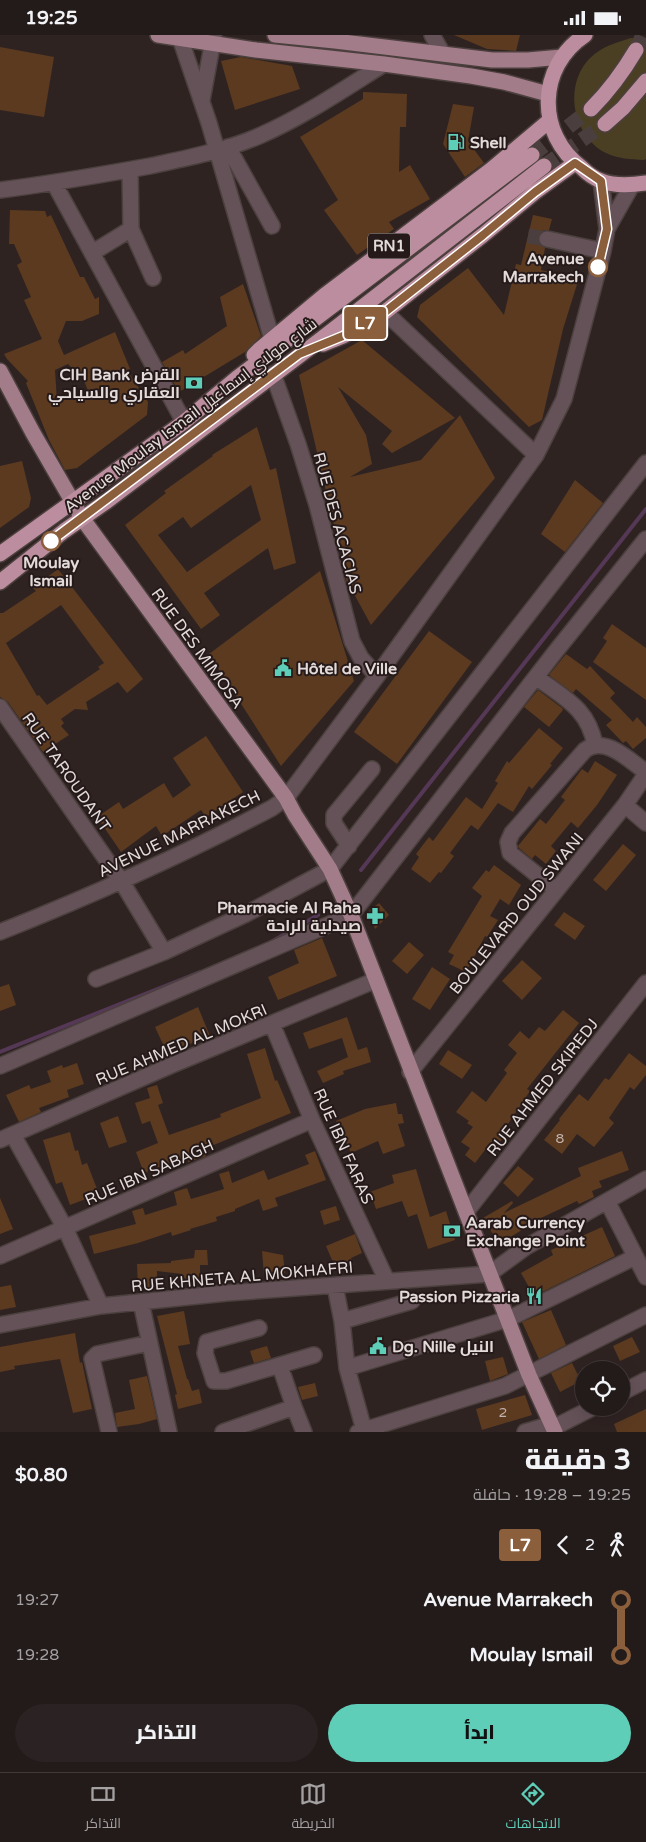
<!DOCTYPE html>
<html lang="ar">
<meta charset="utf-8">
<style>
body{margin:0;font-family:"Varela Round",Cairo,sans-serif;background:#2b2323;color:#f1f3f6;direction:rtl;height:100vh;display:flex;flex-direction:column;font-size:19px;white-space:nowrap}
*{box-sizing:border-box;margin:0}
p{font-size:16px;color:#a3a1a2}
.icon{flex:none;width:28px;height:28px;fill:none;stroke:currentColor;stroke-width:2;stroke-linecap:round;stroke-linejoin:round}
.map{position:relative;height:1397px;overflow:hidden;direction:ltr}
.drawer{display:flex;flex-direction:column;background:#231a1a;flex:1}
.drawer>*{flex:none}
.badge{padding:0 10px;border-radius:4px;font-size:18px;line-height:32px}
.fabs{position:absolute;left:575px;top:1326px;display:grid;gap:10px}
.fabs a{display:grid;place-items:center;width:55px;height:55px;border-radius:50%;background:#231a1a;box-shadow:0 5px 20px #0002,0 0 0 1px #403839;font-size:25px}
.map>.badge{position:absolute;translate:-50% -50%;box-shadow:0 0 0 2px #fff}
.legs{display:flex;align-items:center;gap:8px;height:55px;padding:0 15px;font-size:16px}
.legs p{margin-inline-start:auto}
.summary{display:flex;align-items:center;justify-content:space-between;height:85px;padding:0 15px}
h1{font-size:28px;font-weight:800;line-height:38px}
.primary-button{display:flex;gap:10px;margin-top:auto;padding:10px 15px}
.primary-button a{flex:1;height:58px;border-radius:30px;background:#5eceb8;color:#111;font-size:20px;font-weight:800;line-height:58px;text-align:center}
.primary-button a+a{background:#2b2323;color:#f1f3f6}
ul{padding:0 15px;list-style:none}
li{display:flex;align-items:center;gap:18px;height:55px;font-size:19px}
li i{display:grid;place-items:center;width:8px;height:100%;margin:0 6px;background:currentColor}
li i::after{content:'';width:12px;height:12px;margin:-6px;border:4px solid;border-radius:50%;background:#231a1a}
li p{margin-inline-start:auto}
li:first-child i{background:linear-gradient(#0000 50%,currentColor 0)}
li:last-child i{background:linear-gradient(currentColor 50%,#0000 0)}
.status{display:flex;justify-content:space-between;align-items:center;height:35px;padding:0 25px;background:#231a1a;direction:ltr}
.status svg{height:14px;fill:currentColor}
.menu{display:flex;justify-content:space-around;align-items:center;height:70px;border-top:1px solid #403839;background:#231a1a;font-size:14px;color:#a3a1a2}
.menu a{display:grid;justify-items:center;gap:2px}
.menu .active{color:#5eceb8}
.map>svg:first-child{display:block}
.green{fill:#4a3f23}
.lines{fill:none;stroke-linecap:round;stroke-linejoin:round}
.stream{stroke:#543855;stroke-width:4}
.building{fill:#5b3a20;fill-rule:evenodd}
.minor-tunnel{stroke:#4a3f3e;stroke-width:15;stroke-dasharray:15 8;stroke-linecap:butt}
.highway-tunnel{stroke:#4a3f3e;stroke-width:15;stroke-dasharray:15 8;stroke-linecap:butt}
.minor-casing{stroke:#4c403f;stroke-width:18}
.major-casing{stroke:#4c403f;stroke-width:18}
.highway-casing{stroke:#4c403f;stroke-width:18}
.minor{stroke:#655259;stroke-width:15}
.major{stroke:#a37c8a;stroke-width:15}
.highway{stroke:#bc8d9e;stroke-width:15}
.line-1-casing{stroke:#fff;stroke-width:11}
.line-1{stroke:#8b5e3c;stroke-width:8}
.stop-1-dot{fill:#fff;stroke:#8b5e3c;stroke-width:2.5}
.labels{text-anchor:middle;stroke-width:4;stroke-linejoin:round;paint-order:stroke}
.number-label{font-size:14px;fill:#c1b3ac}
.shield{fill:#251a19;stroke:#aaa1a0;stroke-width:1}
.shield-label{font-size:15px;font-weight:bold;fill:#e3dbda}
.poi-label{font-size:16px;font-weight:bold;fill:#e3dbda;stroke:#251a19;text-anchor:start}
.stop-label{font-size:16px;font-weight:bold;fill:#e3dbda;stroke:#251a19;text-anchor:end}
.street-label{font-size:16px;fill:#e3dbda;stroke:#251a19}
</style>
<div class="status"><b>19:25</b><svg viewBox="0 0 49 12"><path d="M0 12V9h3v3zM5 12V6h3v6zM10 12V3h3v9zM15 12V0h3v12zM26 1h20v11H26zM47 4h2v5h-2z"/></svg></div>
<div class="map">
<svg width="646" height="1397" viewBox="0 0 646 1397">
<rect width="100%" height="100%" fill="#2f2322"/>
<path class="green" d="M 631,3 L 646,5 L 646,124 L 644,125 C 631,124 618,124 606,118 C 570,100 562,43 596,18 C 607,10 618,7 631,3 Z"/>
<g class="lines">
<path class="stream" d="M 361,835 L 646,474
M 271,907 L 318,880
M 0,1017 L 200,937"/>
</g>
<path class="building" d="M 454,0 L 520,0 L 516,16 L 487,14 Z
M 0,12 L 54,22 L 44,82 L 0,75 Z
M 241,22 L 292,31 L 300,54 L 235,75 L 221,26 Z
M 363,57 L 407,59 L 406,92 L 400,92 L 399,137 L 410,130 L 430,164 L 389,187 L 394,194 L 357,220 L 324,175 L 338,165 L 300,102 L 363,64 Z
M 453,69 L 474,72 L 468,106 L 484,128 L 465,142 L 443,109 Z
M 10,175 L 45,176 L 47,182 L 51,180 L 80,242 L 84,242 L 95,264 L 99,262 L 99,279 L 82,286 L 66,286 L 58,306 L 64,320 L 115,297 L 130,334 L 127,335 L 148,367 L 147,380 L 77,433 L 65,435 L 49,405 L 26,348 L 28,346 L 7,324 L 4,319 L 42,304 L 24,265 L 31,262 L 17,230 L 22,227 L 14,209 L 9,209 ZM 68,329 L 76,337 L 80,336 L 89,358 L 57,367 L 55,335 Z
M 533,180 L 552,184 L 549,195 L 544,195 L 538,202 L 538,207 L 545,213 L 541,235 L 579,243 L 563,294 L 542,385 L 529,392 L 417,282 L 420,270 L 468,233 L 504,280 L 516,229 L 521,230 Z
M 243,249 L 261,301 L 245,317 L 179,357 L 162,327 L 183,315 L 185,319 L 227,291 L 220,262 Z
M 362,305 L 455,383 L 392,418 L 382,409 L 392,396 L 338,352 L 366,400 L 372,429 L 350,442 L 421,425 L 460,380 L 495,443 L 371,590 L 353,557 L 348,553 L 341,520 L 350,513 L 340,516 L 299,340 Z
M 257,392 L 270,435 L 276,433 L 296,528 L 274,535 L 268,513 L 204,558 L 220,580 L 201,594 L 125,490 L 166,458 L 164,456 L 213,421 L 212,420 ZM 251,450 L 261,485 L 187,537 L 158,500 L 183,482 L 191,493 Z
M 22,426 L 31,463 L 29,472 L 0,493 L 0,431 Z
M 575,445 L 603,468 L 565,517 L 541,499 Z
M 58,534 L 143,644 L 127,658 L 118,647 L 86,667 L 88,675 L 75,674 L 61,684 L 64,688 L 61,691 L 69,700 L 43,717 L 8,667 L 0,662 L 0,578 L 3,578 L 36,556 L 33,553 ZM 61,570 L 104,628 L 98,632 L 100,634 L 47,670 L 39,660 L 37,661 L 6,608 Z
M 320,536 L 354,646 L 281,731 L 209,619 Z
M 612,589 L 646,613 L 646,665 L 593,627 L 607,606 L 603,603 Z
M 429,596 L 472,627 L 397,729 L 354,697 Z
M 566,619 L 587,634 L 590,631 L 615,658 L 610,663 L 633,687 L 637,682 L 646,692 L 646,703 L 633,714 L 626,706 L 623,708 L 606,690 L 612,685 L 576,654 L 573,658 L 549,640 Z
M 538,655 L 562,673 L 563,675 L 549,692 L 524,672 Z
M 539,693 L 563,713 L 550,729 L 552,730 L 532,754 L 529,751 L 513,777 L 498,768 L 478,795 L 471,790 L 450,818 L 454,821 L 441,838 L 439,837 L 430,848 L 411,834 L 419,822 L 416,819 L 429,802 L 433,806 L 466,762 L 482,774 L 498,748 L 495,746 L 507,726 L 509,728 Z
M 206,701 L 243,757 L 206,782 L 201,775 L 162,801 L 156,791 L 121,817 L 97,782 L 119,767 L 123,774 L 164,748 L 173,763 L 191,750 L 173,723 Z
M 595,726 L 617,740 L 597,770 L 578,793 L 571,787 L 551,811 L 556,816 L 546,829 L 535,820 L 532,824 L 519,813 L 518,811 L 540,784 L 546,789 L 565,765 L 561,762 L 582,734 L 588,738 Z
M 623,809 L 636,820 L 606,856 L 593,845 Z
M 494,830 L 521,850 L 509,870 L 500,864 L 490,881 L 498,885 L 487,902 L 485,901 L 466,937 L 449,929 L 454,920 L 448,917 L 482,861 L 472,853 L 486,835 L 489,837 Z
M 379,868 L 389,880 L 375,894 L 369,876 Z
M 564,877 L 585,891 L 575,905 L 554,890 Z
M 322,903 L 337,941 L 278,965 L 268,942 L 299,928 L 294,915 Z
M 409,907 L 424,920 L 407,939 L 392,926 Z
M 522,925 L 542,943 L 522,965 L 502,946 Z
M 432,932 L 450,944 L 430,975 L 412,964 Z
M 9,949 L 16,970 L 0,976 L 0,952 Z
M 198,972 L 210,1001 L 167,1018 L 155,992 Z
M 563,975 L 579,988 L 527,1054 L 530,1056 L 506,1092 L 509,1095 L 497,1111 L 491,1107 L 475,1128 L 465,1120 L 470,1113 L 461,1107 L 473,1092 L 467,1088 L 469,1086 L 456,1077 L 472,1056 L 486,1067 L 507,1038 L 504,1035 L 517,1018 L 508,1010 L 520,996 L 529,1004 L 539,992 L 545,996 Z
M 347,982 L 358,1015 L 367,1012 L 371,1027 L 343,1036 L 344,1039 L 323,1048 L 317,1036 L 348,1022 L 342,1003 L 309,1014 L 303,998 Z
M 265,1013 L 275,1046 L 277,1045 L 291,1078 L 204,1114 L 206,1121 L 204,1122 L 188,1127 L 186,1122 L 144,1138 L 136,1117 L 158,1108 L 150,1086 L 142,1089 L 135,1068 L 150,1063 L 147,1053 L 157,1050 L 163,1068 L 158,1070 L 169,1100 L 221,1082 L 220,1079 L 261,1063 L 247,1019 Z
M 448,1015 L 472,1030 L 462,1044 L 439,1029 Z
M 629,1018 L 646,1031 L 646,1040 L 634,1055 L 630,1052 L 609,1083 L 614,1088 L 594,1112 L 577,1099 L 562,1119 L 544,1105 L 560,1085 L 559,1084 L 579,1059 L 588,1066 L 605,1043 L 609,1045 Z
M 77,1028 L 84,1049 L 67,1055 L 69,1062 L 39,1073 L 41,1077 L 19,1087 L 6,1060 L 29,1050 L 31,1054 L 51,1047 L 47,1036 L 62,1030 L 63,1033 Z
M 396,1068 L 398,1079 L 402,1079 L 404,1088 L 398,1089 L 405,1111 L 383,1119 L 378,1106 L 351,1118 L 336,1086 L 365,1074 Z
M 118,1081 L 127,1107 L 109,1113 L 100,1088 Z
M 70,1097 L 75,1116 L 78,1115 L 82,1130 L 87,1128 L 99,1159 L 70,1170 L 62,1147 L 56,1149 L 43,1105 Z
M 315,1116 L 326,1145 L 275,1163 L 278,1171 L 263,1176 L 259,1164 L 235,1174 L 235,1176 L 216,1182 L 217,1186 L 190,1194 L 191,1195 L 172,1201 L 171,1197 L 138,1208 L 94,1219 L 89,1201 L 136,1189 L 132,1176 L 143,1173 L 145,1180 L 177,1170 L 174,1157 L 187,1153 L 191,1164 L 224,1154 L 219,1139 L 229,1136 L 232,1148 L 264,1135 L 268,1145 L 309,1129 L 305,1120 Z
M 622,1116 L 629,1135 L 599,1146 L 602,1152 L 592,1156 L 594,1162 L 579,1169 L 577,1166 L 524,1191 L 525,1193 L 499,1209 L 483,1183 L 512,1166 L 513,1168 L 504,1178 L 581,1141 L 578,1133 Z
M 518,1131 L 534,1144 L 518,1162 L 503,1148 Z
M 416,1134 L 430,1182 L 446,1176 L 455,1205 L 428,1214 L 417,1179 L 408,1182 L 402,1166 L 376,1174 L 370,1157 L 394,1148 L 392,1140 Z
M 0,1163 L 13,1194 L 0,1199 Z
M 336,1171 L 340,1185 L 324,1190 L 320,1176 Z
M 602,1192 L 615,1221 L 534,1261 L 521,1238 L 553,1220 L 551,1215 Z
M 355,1199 L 362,1218 L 351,1223 L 354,1230 L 340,1235 L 336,1226 L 332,1225 L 326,1211 Z
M 195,1215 L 207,1215 L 208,1230 L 200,1230 L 200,1244 L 186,1246 L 182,1239 L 157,1236 L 157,1253 L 138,1254 L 137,1229 L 171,1228 L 171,1226 L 194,1223 Z
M 262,1216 L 283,1220 L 285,1238 L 264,1240 Z
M 11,1250 L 16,1272 L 0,1275 L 0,1252 Z
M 551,1275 L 566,1310 L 539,1324 L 522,1287 Z
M 184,1276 L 190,1309 L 178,1311 L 187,1344 L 188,1344 L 192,1356 L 199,1354 L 202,1368 L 178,1374 L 175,1360 L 177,1359 L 157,1281 Z
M 75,1298 L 80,1328 L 82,1327 L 92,1374 L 73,1378 L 60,1324 L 14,1331 L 15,1334 L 0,1337 L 0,1312 Z
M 632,1302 L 640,1317 L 620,1326 L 613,1311 Z
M 267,1311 L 271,1323 L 254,1328 L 250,1316 Z
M 503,1322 L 508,1339 L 490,1346 L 485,1326 Z
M 572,1328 L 581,1346 L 560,1357 L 551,1338 Z
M 147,1341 L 157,1384 L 139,1389 L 117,1392 L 115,1378 L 135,1374 L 129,1345 Z
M 315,1348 L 318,1361 L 302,1365 L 298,1352 Z
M 525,1360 L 532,1380 L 482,1395 L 476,1374 Z
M 646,1374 L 646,1397 L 617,1397 L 614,1389 Z"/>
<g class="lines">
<path class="minor-tunnel" d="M 528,201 L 547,204"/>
<path class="highway-tunnel" d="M 636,15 L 643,0
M 532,120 L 591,74
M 544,131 L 605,89"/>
<g class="minor-casing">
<path id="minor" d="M 179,0 L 209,88 L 272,304
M 432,0 L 443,19
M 202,65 L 214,0
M 228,112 L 272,191
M 54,148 L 184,387
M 0,155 C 50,149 100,140 150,131 C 187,123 224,116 259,101 C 303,82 344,54 384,29
M 131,194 L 153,243
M 607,194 L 632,150
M 547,204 L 603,216
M 92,218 L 131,194 L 130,135
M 385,277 L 536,420
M 273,339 L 298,409 L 317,470 L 352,606 L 361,623 L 377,641
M 536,642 C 564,663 588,673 595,710
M 0,672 L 122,847 L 164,917
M 625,770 L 646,788
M 349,811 L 334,788 L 334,780 L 372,734
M 556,855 L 510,818 L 508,807 L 512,798 L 585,715 C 605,700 630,726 646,737
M 0,897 C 93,860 183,820 272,773 L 286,763 L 377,641 L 536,420 L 564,364 L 603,216 L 607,194 L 601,146
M 96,944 L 164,917 L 246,879 L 330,834 L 646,428
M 272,989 L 312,1085 L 387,1246
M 0,1031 L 351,880 L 556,616 L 646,504
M 410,1037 L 625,770 L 646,739
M 13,1100 L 65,1193 L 101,1271
M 0,1105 L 172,1030 L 376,945
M 607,1166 L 646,1242
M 466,1177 L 646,948
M 0,1221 L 312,1085
M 335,1251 L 342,1286 L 347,1333 L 364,1395
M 141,1267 L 169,1397
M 342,1286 L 412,1266
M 0,1290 L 101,1271 L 227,1258 L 489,1239 L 526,1212 L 646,1144
M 259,1293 L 207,1307 L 205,1318 L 214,1346 L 226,1346 L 314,1320
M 280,1331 L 294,1372 L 304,1397
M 347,1333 L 508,1284 L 635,1222
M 621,1358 L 646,1345
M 553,1393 L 594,1372
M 109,1397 L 92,1324 L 97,1319 L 149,1308
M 223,1397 L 294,1372
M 358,1397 L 505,1351 L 646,1280
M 525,1397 L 552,1389"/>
</g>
<g class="major-casing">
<path id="major" d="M 158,0 L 256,15 L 384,29 L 471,41 L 504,47 L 548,59
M 275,0 L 335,6 L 492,25 L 528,25 L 562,22
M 0,336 L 33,398 L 82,483 L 286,763 L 295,780 L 330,834 L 351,880 L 529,1340 L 555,1397"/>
</g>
<g class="highway-casing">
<path id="highway" d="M 585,0 C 537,32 536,99 582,133 C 587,138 594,143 601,146 C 614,151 632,150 646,148
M 591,74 C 609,56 623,37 636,15
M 605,89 L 623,73 L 646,46
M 323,309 L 343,301 L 385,277 L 483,200 L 535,157 L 575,128
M 254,320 L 259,315 L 325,260 L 492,134 L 549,86
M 0,519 L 184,387 L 237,343 L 532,120
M 0,547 L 64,496 L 107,466 L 320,305 L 544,131"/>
</g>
<use href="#minor" class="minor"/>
<use href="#major" class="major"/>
<use href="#highway" class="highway"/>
</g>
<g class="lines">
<g class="line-1-casing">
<path id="line-1" d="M 51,506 L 299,319 L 343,301 L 385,277 L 483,200 L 535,157 L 575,128 L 601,146 L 607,194 L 598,232"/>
</g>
<use href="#line-1" class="line-1"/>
</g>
<defs>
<g id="fuel-bare" transform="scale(1.35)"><path d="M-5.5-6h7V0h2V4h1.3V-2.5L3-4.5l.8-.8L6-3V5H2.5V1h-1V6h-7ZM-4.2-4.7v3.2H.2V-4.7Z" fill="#5eceb8" stroke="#251a19" stroke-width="2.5" paint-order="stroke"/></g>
<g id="bank-bare" transform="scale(1.35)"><path d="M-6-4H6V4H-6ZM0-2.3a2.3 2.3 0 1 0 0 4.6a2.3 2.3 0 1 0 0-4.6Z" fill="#5eceb8" stroke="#251a19" stroke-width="2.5" paint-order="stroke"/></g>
<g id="civic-bare" transform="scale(1.35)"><path d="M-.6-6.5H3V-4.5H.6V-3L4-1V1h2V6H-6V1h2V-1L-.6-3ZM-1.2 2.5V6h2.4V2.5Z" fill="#5eceb8" stroke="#251a19" stroke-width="2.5" paint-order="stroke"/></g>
<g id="pharmacy-bare" transform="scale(1.35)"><path d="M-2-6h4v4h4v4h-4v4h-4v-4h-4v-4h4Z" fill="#5eceb8" stroke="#251a19" stroke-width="2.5" paint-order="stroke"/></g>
<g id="restaurant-bare" transform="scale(1.35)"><path d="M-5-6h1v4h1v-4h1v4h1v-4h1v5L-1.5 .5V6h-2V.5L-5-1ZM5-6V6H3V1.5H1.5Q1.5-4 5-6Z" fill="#5eceb8" stroke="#251a19" stroke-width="2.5" paint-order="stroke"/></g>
</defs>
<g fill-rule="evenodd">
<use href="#fuel-bare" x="456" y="107"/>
<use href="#bank-bare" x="194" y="348"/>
<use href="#civic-bare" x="283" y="633"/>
<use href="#pharmacy-bare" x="375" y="881"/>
<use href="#bank-bare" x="452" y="1196"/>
<use href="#restaurant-bare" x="534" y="1261"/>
<use href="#civic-bare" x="378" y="1311"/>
</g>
<g class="stop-1-dot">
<circle cx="598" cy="232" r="9"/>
<circle cx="51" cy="506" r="9"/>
</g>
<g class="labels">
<g class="number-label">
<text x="560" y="1108">8</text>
<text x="503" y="1382">2</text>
</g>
<rect class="shield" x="368" y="198.5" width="42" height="25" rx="4"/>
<g class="shield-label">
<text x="389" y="216">RN1</text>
</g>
<g class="poi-label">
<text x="470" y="113">Shell</text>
<text x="180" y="345" text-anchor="end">CIH Bank القرض<tspan x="180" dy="18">العقاري والسياحي</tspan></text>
<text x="297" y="639">Hôtel de Ville</text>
<text x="361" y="878" text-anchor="end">Pharmacie Al Raha<tspan x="361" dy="18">صيدلية الراحة</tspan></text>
<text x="466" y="1193">Aarab Currency<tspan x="466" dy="18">Exchange Point</tspan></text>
<text x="520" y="1267" text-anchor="end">Passion Pizzaria</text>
<text x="392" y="1317">Dg. Nille النيل</text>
</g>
<g class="stop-label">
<text x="584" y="229">Avenue<tspan x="584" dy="18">Marrakech</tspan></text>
<text x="51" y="533" text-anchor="middle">Moulay<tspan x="51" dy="18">Ismail</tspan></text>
</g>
<g class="street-label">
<text transform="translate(190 380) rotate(-37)" y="6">Avenue Moulay Ismail شارع مولاي إسماعيل</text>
<text transform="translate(338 488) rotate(75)" y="6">RUE DES ACACIAS</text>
<text transform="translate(198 613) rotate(54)" y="6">RUE DES MIMOSA</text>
<text transform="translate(67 737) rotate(55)" y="6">RUE TAROUDANT</text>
<text transform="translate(179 798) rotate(-26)" y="6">AVENUE MARRAKECH</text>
<text transform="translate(516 878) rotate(-51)" y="6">BOULEVARD OUD SWANI</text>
<text transform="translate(181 1009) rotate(-23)" y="6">RUE AHMED AL MOKRI</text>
<text transform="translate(542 1052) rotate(-52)" y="6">RUE AHMED SKIREDJ</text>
<text transform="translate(344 1111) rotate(66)" y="6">RUE IBN FARAS</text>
<text transform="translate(149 1137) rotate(-24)" y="6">RUE IBN SABAGH</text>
<text transform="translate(242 1241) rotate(-5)" y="6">RUE KHNETA AL MOKHAFRI</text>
</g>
</g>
</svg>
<div class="fabs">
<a><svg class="icon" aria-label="locate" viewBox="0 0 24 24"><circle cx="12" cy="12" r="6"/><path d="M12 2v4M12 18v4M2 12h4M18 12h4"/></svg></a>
</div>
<b class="badge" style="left:365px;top:288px;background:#8b5e3c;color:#fff">L7</b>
</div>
<section class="drawer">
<div class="summary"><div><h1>3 دقيقة</h1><p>19:25 – 19:28 · حافلة</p></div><b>$0.80</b></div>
<div class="legs"><svg class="icon" aria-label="walk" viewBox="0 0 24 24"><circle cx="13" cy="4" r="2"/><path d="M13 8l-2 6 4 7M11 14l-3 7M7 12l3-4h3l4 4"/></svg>2<svg class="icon" aria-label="back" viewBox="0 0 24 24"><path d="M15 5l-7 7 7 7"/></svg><b class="badge" style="background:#8b5e3c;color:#fff">L7</b></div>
<ul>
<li><i style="color:#8b5e3c"></i><b>Avenue Marrakech</b><p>19:27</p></li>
<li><i style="color:#8b5e3c"></i><b>Moulay Ismail</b><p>19:28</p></li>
</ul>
<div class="primary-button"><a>ابدأ</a><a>التذاكر</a></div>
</section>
<nav class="menu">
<a class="active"><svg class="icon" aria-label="directions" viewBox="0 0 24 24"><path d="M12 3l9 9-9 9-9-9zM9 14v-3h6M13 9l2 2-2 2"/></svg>الاتجاهات</a>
<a><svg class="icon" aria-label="map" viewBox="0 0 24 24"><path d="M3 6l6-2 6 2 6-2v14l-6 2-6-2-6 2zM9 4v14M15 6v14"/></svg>الخريطة</a>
<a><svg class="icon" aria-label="tickets" viewBox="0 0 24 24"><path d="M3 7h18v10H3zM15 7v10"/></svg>التذاكر</a>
</nav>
